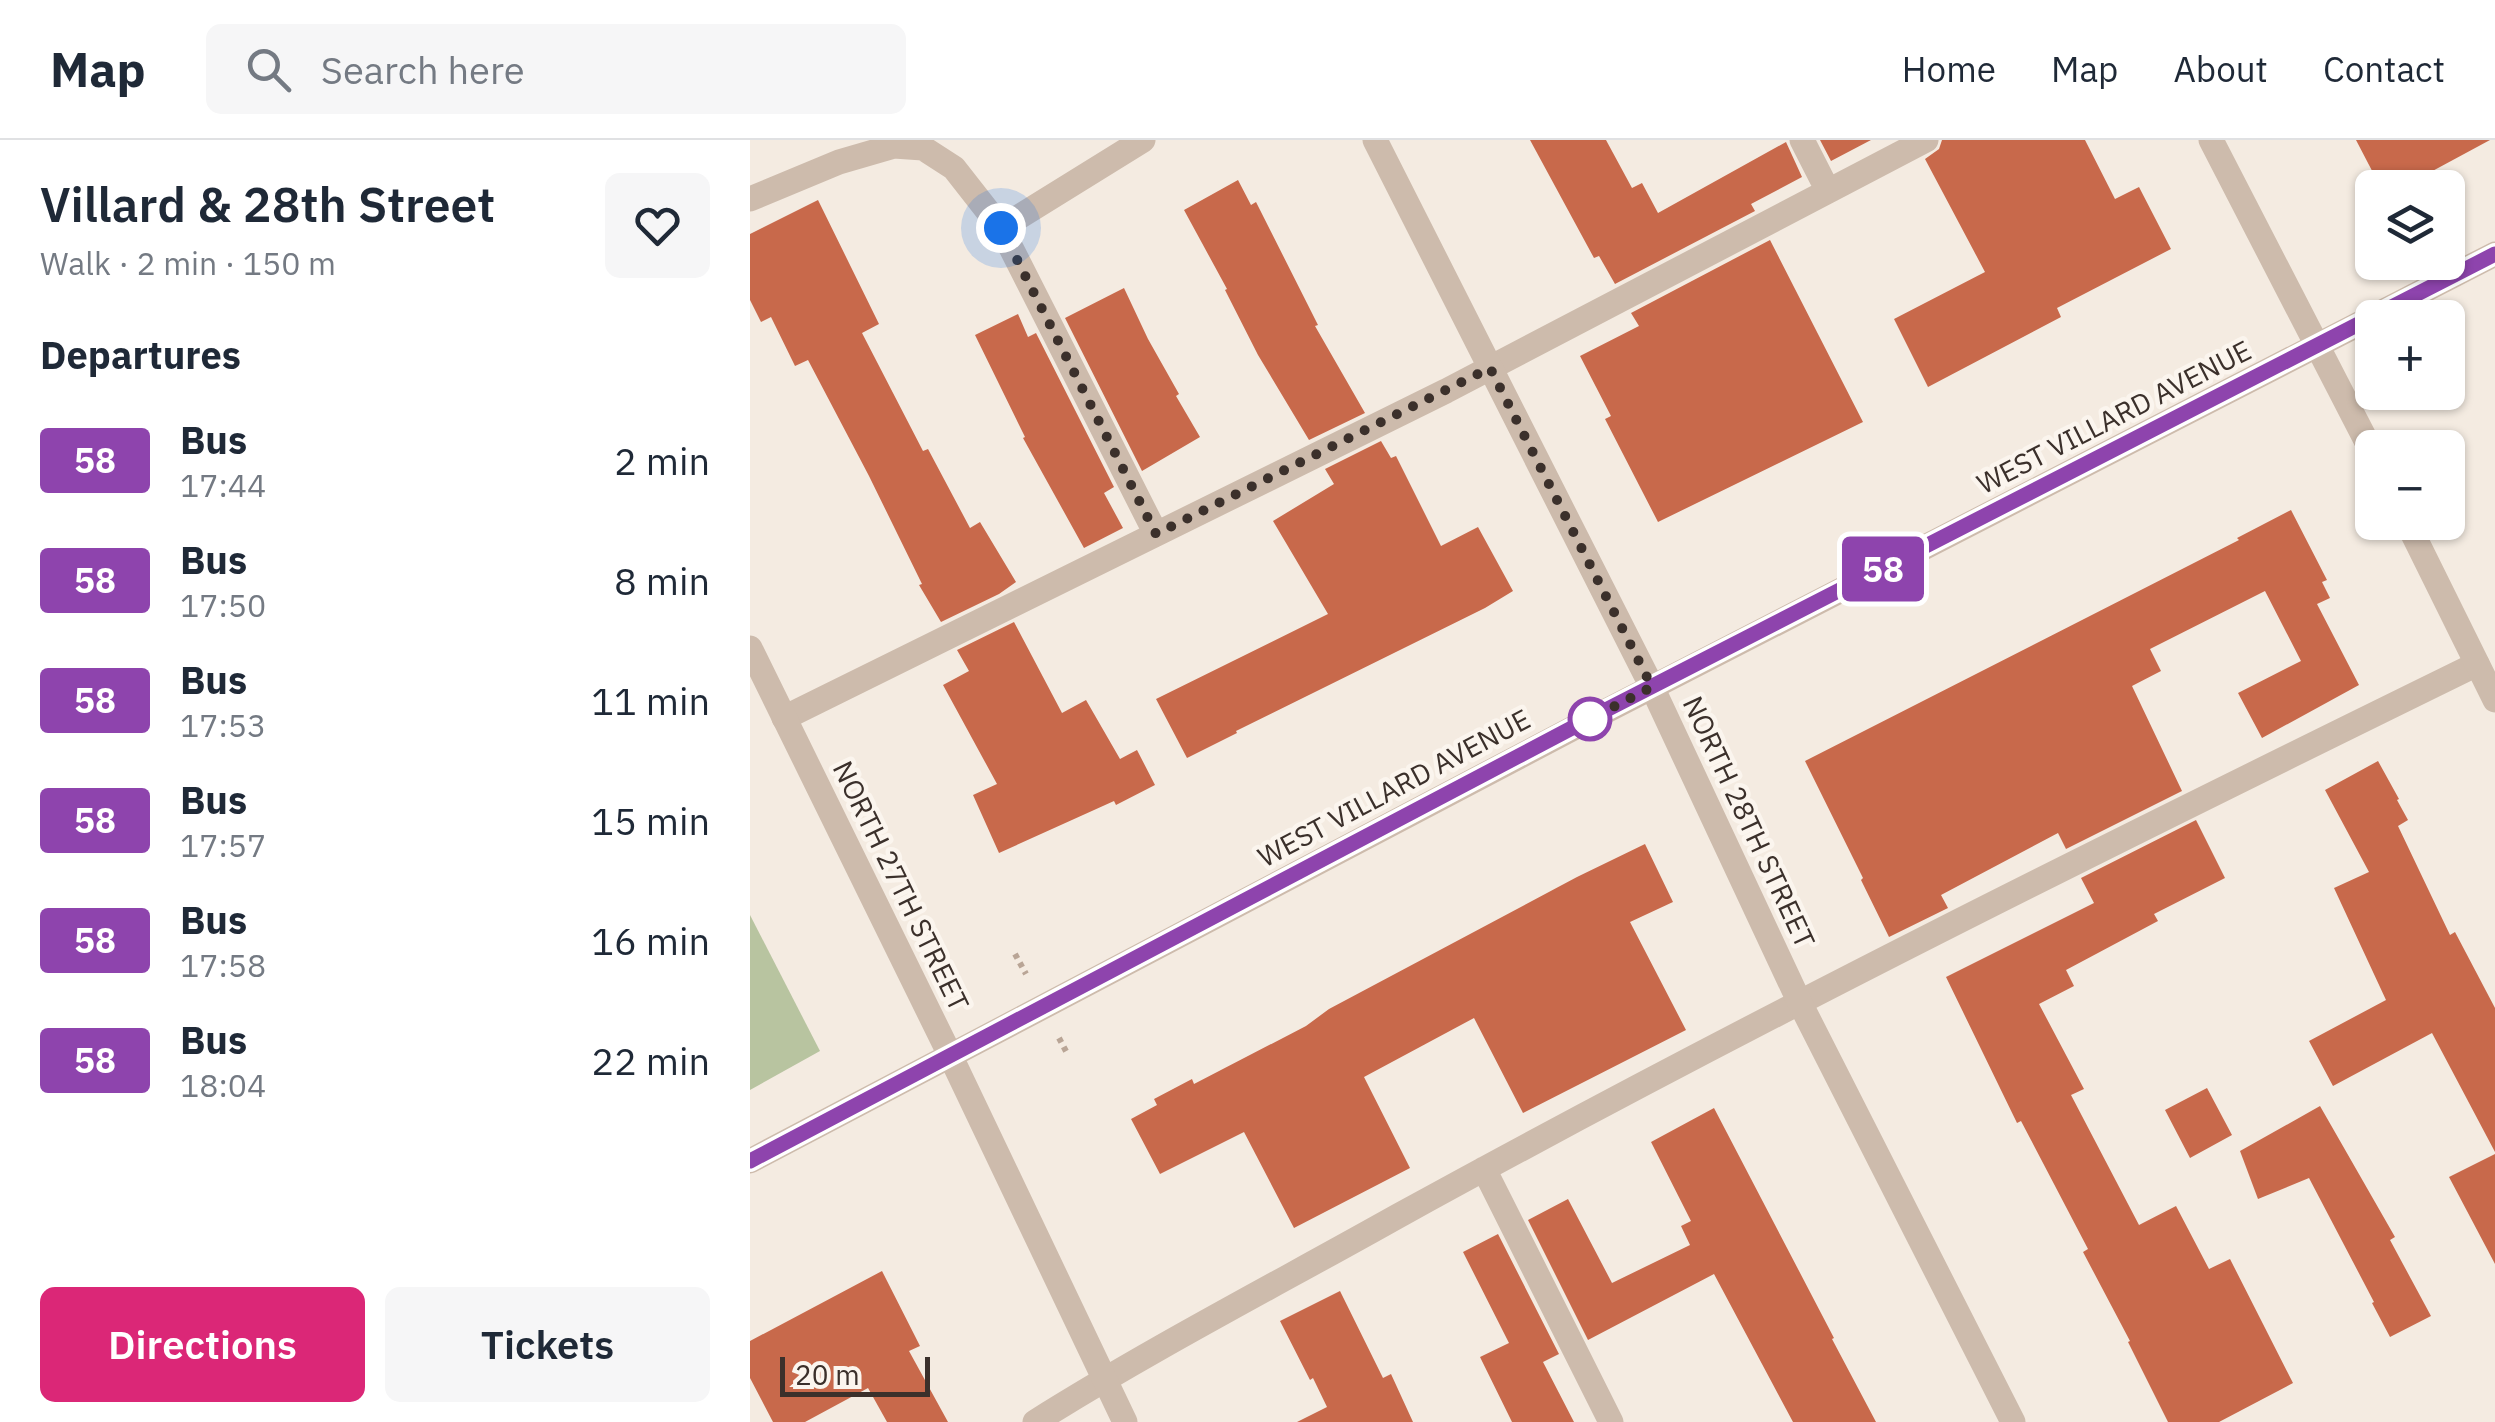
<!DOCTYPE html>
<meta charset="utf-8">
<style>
body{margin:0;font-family:"IBM Plex Sans",sans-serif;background:#f6f6f7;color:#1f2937;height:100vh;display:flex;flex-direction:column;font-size:38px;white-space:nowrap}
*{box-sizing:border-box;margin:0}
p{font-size:32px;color:#747a83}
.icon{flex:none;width:55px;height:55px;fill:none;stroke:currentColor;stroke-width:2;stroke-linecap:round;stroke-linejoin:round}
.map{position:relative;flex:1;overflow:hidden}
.sheet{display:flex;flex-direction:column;background:#fff;width:750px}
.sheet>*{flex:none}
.badge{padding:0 20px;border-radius:8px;font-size:35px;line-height:65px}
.buttons{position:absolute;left:1605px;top:30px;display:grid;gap:20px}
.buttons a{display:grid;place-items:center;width:110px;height:110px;border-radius:15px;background:#fff;box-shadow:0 2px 8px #0004;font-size:50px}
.scale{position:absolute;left:30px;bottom:25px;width:150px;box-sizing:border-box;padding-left:10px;border:5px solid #3b302b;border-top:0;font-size:28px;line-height:35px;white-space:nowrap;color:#3b302b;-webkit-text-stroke:8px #fbf5ee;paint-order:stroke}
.you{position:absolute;width:50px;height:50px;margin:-25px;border:8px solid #fff;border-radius:50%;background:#1a73e8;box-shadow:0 0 0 15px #1a73e833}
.map>.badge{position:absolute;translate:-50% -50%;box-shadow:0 0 0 5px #fff}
h2{padding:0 40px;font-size:38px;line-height:90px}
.round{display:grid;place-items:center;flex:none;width:105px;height:105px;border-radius:15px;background:#f6f6f7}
.summary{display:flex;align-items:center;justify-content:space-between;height:170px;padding:0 40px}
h1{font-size:48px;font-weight:600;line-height:75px}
.cta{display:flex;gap:20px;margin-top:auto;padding:20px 40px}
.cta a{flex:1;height:115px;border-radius:15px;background:#db2777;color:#fff;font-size:40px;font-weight:600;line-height:115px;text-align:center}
.cta a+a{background:#f6f6f7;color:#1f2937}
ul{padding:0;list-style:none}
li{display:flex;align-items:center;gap:30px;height:120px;padding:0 40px}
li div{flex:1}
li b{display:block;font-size:38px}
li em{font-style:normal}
li .badge{min-width:110px;font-weight:700;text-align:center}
header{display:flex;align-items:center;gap:60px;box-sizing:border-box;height:140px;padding:0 50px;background:#fff;border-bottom:2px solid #e0e1e3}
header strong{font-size:48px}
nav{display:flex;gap:55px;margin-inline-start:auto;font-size:35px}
.search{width:700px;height:90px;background:#f6f6f7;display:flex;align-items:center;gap:25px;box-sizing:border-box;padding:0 35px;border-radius:15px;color:#747a83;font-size:38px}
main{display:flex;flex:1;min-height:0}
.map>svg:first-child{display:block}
.green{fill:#b8c4a0}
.building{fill:#c8694b}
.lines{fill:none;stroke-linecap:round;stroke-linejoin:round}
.path{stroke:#b9a596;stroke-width:6;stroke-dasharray:5 5;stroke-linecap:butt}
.service{stroke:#cdbbac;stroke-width:25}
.minor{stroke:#cdbbac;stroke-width:25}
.tertiary{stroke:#cdbbac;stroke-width:25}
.line-casing{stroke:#fff;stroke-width:22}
.line{stroke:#8e44ad;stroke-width:15}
.walk{stroke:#3b302b;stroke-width:10;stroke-dasharray:0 18}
.stop-dot{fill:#fff;stroke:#8e44ad;stroke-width:5}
.labels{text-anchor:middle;stroke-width:9;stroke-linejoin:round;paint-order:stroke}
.street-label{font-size:28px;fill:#3b302b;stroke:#fbf5ee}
</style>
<header>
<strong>Map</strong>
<div class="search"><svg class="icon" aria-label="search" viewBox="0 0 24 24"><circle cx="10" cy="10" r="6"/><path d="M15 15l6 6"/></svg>Search here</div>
<nav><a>Home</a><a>Map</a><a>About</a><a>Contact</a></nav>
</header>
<main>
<section class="sheet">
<div class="summary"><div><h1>Villard &amp; 28th Street</h1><p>Walk · 2 min · 150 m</p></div><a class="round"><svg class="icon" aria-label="heart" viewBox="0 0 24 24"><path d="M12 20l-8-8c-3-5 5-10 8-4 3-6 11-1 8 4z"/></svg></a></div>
<h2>Departures</h2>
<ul>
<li><span class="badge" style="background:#8e44ad;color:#fff">58</span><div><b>Bus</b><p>17:44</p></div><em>2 min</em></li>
<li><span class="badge" style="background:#8e44ad;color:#fff">58</span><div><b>Bus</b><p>17:50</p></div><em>8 min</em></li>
<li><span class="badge" style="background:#8e44ad;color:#fff">58</span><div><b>Bus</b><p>17:53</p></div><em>11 min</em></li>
<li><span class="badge" style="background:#8e44ad;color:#fff">58</span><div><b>Bus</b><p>17:57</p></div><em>15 min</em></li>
<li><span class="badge" style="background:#8e44ad;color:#fff">58</span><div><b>Bus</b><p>17:58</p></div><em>16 min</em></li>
<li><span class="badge" style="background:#8e44ad;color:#fff">58</span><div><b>Bus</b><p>18:04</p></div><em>22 min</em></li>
</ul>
<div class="cta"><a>Directions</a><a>Tickets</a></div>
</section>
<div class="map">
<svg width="1745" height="1282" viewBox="0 0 1745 1282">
<rect width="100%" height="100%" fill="#f4ebe1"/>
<path class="green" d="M 0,775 L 70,911 L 0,950 Z"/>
<path class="building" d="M 780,0 L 856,0 L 882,48 L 892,43 L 908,73 L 1036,2 L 1052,37 L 1001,64 L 1005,71 L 865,144 L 849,116 L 844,118 Z
M 1070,0 L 1121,0 L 1081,21 Z
M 1192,0 L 1335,0 L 1365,59 L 1389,47 L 1421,109 L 1307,168 L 1311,177 L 1178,247 L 1144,179 L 1235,132 L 1175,19 L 1189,9 Z
M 1606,0 L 1740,0 L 1651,48 L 1631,48 Z
M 488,40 L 501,65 L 506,62 L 568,185 L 565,186 L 615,273 L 559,300 L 508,215 L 475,150 L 477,149 L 434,70 Z
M 68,60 L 129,184 L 112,193 L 173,311 L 178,309 L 220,388 L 230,382 L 266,442 L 249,454 L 191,482 L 169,445 L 172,444 L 119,336 L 58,220 L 45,226 L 21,177 L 11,182 L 0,160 L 0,94 Z
M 1020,100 L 1113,282 L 908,382 L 855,279 L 861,276 L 830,216 L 889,186 L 881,173 Z
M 374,148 L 398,199 L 429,254 L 426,256 L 450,297 L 392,331 L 315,178 Z
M 268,174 L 278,197 L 286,193 L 364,347 L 354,353 L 373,388 L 334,408 L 273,298 L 275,297 L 225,195 Z
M 631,301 L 641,318 L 646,316 L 691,406 L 728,387 L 763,451 L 735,468 L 486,591 L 487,593 L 437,618 L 406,559 L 578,474 L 523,381 L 584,344 L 575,329 Z
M 1541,370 L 1577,440 L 1572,442 L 1580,458 L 1567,464 L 1609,545 L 1512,598 L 1488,553 L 1551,521 L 1515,451 L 1400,509 L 1411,531 L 1382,546 L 1432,651 L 1316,709 L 1308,693 L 1191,755 L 1198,768 L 1139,797 L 1111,740 L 1113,738 L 1055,621 L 1489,400 L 1487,398 Z
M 264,482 L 312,573 L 336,560 L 370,619 L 387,610 L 405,645 L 366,665 L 364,661 L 249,713 L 223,655 L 247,644 L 193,545 L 219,531 L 207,510 Z
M 1628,621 L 1649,659 L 1647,660 L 1658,680 L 1648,686 L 1700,795 L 1705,792 L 1745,868 L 1745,1012 L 1682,893 L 1583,946 L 1559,901 L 1636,860 L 1584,748 L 1619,732 L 1575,650 Z
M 1446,680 L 1475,738 L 1404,774 L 1408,781 L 1316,830 L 1324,846 L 1289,864 L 1334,949 L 1321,955 L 1389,1085 L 1426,1066 L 1459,1129 L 1480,1119 L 1543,1243 L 1469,1282 L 1418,1282 L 1378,1202 L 1380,1201 L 1333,1112 L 1338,1109 L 1271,981 L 1267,983 L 1196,837 L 1344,763 L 1331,738 Z
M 895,704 L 923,762 L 880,782 L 936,890 L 773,973 L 724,878 L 614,937 L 660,1028 L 544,1088 L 494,992 L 410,1034 L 381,979 L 407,965 L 404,959 L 442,939 L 444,944 L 556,886 L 579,869 L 827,737 Z
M 1457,948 L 1482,995 L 1440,1018 L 1415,970 Z
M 1570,966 L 1645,1097 L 1640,1100 L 1681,1176 L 1640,1197 L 1622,1163 L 1624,1162 L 1559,1038 L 1508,1059 L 1490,1011 Z
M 964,968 L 1084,1198 L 1082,1199 L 1126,1282 L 1043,1282 L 964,1134 L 838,1200 L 778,1080 L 818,1059 L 862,1143 L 940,1105 L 931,1086 L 941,1081 L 901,1002 Z
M 1745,1014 L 1745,1124 L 1699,1037 Z
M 748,1094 L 809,1214 L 793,1222 L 824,1282 L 762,1282 L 730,1217 L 759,1203 L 713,1112 Z
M 132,1131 L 170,1206 L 159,1211 L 198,1282 L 137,1282 L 118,1248 L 55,1282 L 23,1282 L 0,1238 L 0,1201 Z
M 590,1151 L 633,1238 L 641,1234 L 663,1282 L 547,1282 L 577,1267 L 563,1238 L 560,1240 L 530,1181 Z"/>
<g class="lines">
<path class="path" d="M 265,814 L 276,834
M 309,898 L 318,915"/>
<path class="service" d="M 1052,0 L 1078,51
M 0,59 L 89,22 L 144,6 L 173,8 L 204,28 L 251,88 L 406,394
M 251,88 L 393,0
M 34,578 L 696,251 L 1176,0
M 734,1029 L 861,1282
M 285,1282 C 403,1208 527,1144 648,1076 C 1002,881 1364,702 1727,524"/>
<path class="minor" d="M 625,0 L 902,547 L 1049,861 L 1263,1282
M 1461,0 L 1622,312
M 1657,382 L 1745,560
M 0,508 L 200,915 L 375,1282"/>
<path class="tertiary" d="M 0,1021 L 856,571 L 1745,114"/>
</g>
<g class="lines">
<g class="line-casing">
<path id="line" d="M 0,1021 L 856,570 L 1745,114"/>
</g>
<use href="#line" class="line"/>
<path class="walk" d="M 251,88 L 406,394 L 740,228 L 902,547 L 840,579"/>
</g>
<circle class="stop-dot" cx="840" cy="579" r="20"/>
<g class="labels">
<g class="street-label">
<text transform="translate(1364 277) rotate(-27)" y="10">WEST VILLARD AVENUE</text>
<text transform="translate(644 648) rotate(-28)" y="10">WEST VILLARD AVENUE</text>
<text transform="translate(999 682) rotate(65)" y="10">NORTH 28TH STREET</text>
<text transform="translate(151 746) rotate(64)" y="10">NORTH 27TH STREET</text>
</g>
</g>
</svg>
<div class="buttons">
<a><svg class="icon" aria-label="layers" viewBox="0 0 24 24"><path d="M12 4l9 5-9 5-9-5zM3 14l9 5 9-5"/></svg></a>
<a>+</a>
<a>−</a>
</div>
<div class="scale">20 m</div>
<div class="you" style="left:251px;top:88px"></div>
<b class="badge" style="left:1133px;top:429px;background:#8e44ad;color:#fff">58</b>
</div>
</main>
